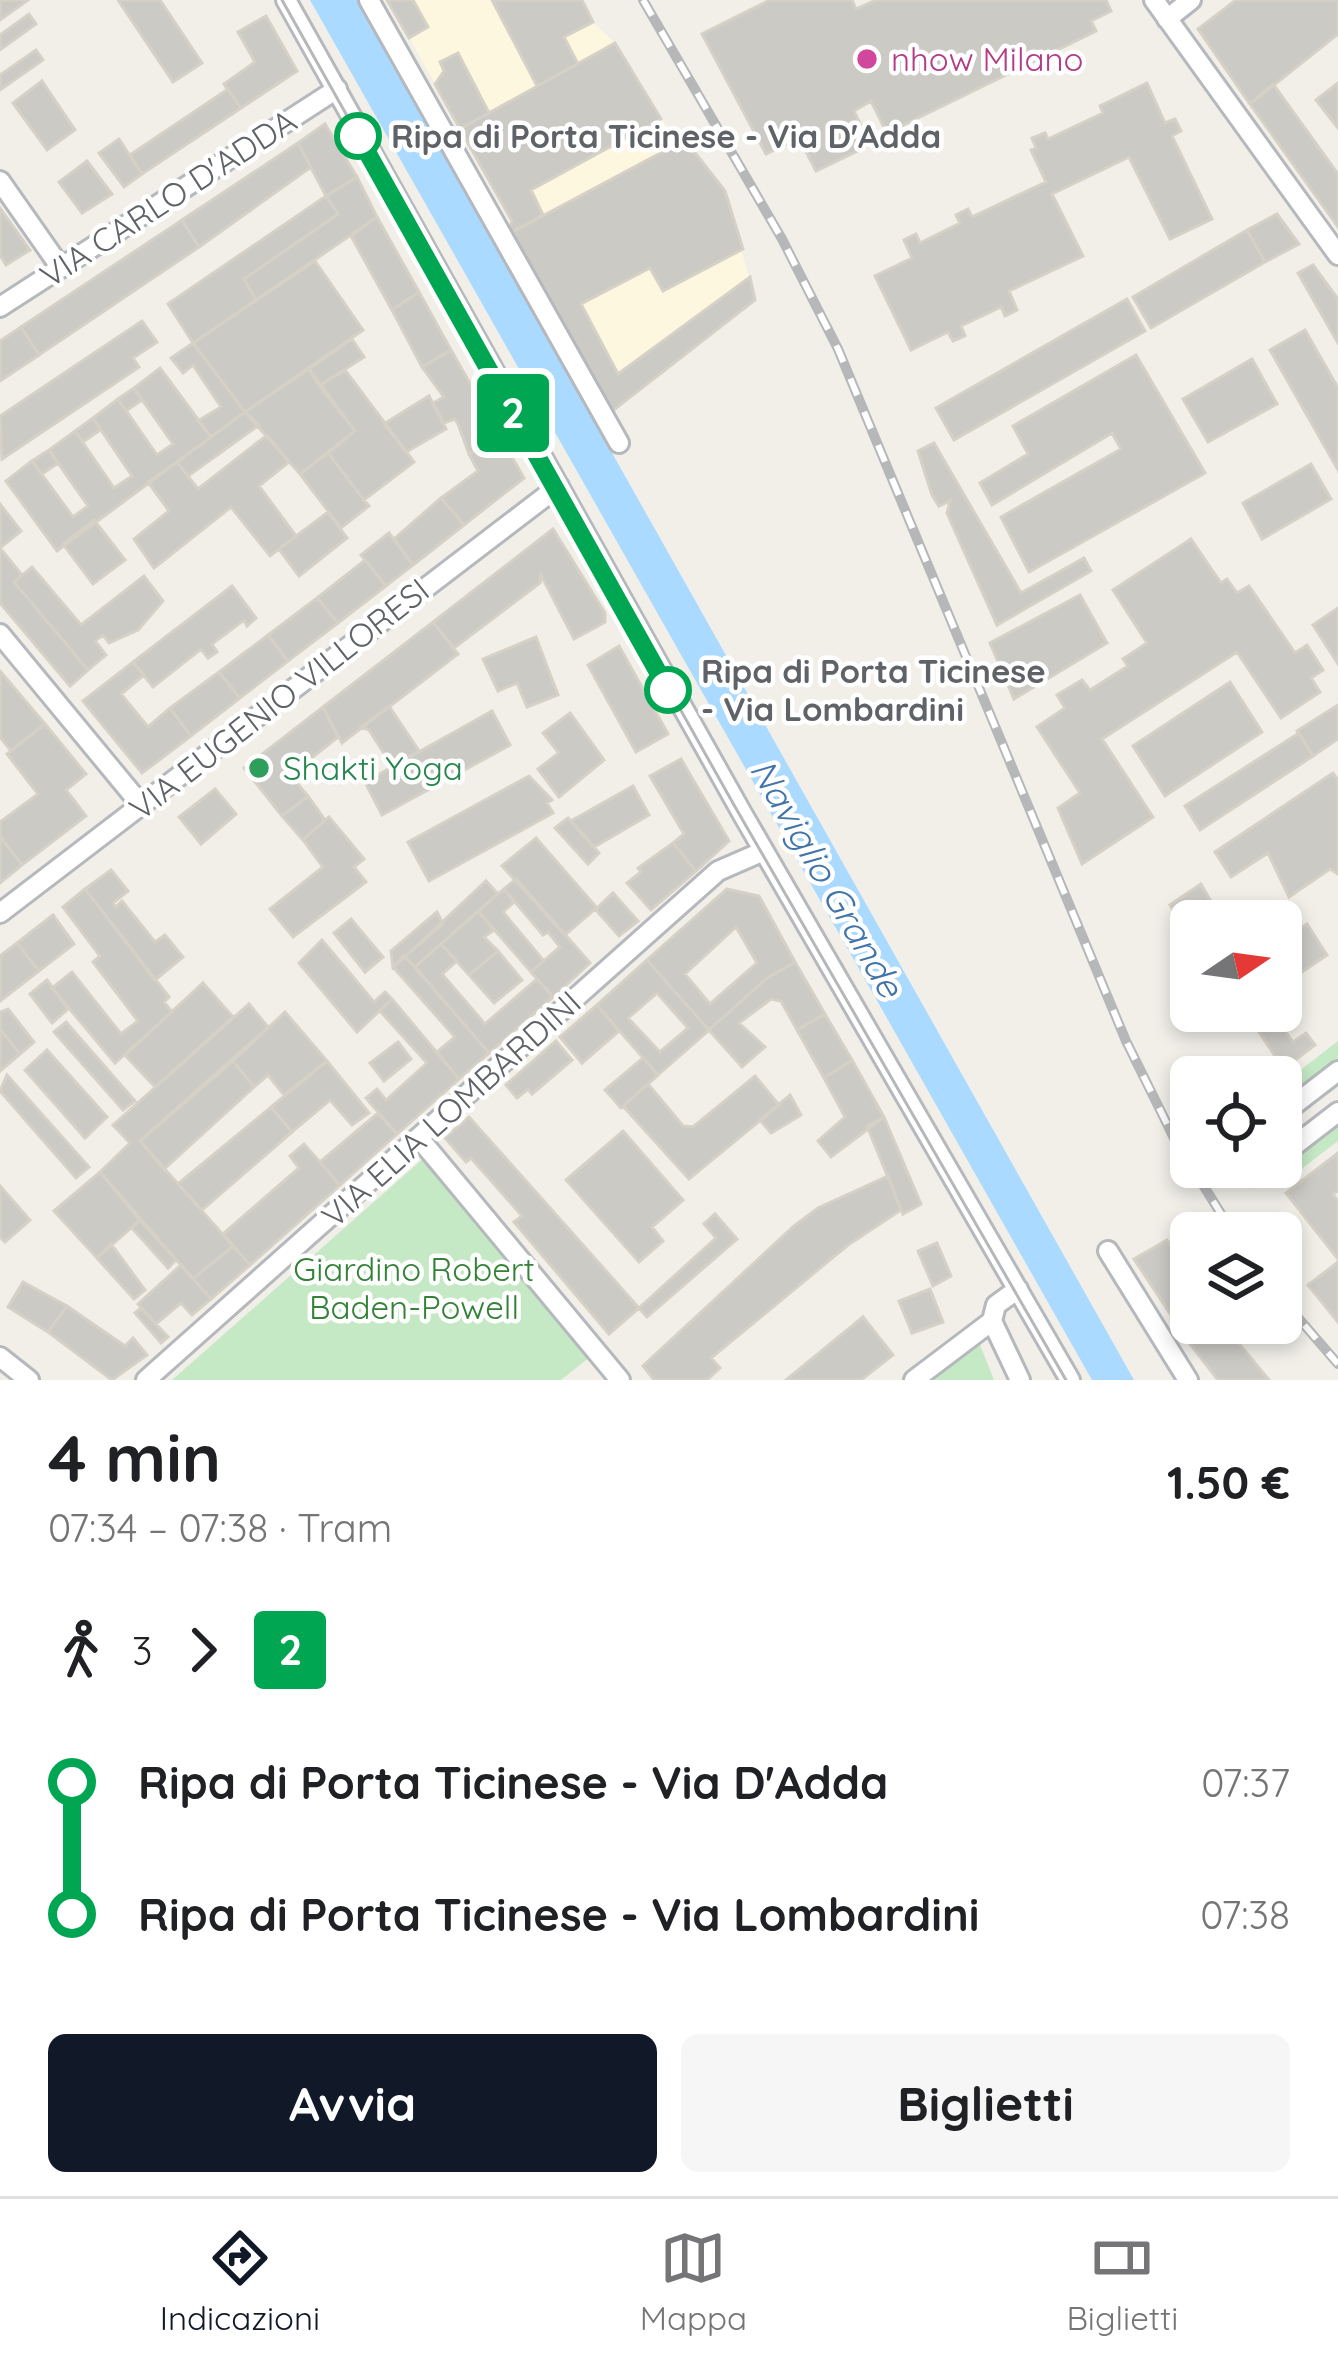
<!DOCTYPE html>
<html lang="it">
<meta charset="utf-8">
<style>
body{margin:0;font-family:Quicksand,sans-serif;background:#f6f6f6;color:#202124;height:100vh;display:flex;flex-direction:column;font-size:45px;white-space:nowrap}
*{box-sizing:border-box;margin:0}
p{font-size:39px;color:#757577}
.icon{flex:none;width:66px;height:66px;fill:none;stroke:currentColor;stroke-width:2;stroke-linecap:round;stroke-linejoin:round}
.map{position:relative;height:1380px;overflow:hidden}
.side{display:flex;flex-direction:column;background:#fff;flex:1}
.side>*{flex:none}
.badge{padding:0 24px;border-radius:9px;font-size:42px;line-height:78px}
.needle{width:78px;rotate:77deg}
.buttons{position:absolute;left:1170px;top:900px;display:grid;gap:24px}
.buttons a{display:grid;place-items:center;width:132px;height:132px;border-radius:18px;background:#fff;box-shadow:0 6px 18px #0003;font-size:60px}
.map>.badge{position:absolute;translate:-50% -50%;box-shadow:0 0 0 6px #fff}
.legs{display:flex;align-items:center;gap:18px;height:132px;padding:0 48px;font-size:39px}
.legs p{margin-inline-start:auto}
.head{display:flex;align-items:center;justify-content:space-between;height:204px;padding:0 48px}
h1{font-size:66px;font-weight:700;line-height:90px}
.button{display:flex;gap:24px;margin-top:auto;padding:24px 48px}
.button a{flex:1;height:138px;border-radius:18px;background:#111827;color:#fff;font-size:48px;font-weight:700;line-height:138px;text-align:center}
.button a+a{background:#f6f6f6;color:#202124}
ul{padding:0 48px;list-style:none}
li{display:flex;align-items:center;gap:42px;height:132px;font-size:45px}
li i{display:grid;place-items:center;width:18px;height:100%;margin:0 15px;background:currentColor}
li i::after{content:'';width:30px;height:30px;margin:-15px;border:9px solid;border-radius:50%;background:#fff}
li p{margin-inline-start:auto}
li:first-child i{background:linear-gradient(#0000 50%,currentColor 0)}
li:last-child i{background:linear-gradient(currentColor 50%,#0000 0)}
.dock{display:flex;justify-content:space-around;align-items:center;height:168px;border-top:3px solid #e0e0e0;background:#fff;font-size:33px;color:#757577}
.dock a{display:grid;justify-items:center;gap:6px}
.dock .current{color:#111827}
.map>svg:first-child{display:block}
.commercial{fill:#fef7e0}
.green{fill:#c5e8c5}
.water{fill:#aadaff}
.building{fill:#cccac5;stroke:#d6d1c6;stroke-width:3;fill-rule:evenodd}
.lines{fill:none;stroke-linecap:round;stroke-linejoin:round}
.minor-casing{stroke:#b5b8bc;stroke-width:24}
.minor{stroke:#fff;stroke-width:18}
.tram{stroke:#b6b7b8;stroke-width:3}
.rail-casing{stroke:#b6b7b8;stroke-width:10}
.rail{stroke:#fff;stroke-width:6;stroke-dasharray:18;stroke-linecap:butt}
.line-1-casing{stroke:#fff;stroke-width:27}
.line-1{stroke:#00a651;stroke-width:18}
.hotel-dot{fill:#d1479c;stroke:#fff;stroke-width:4.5}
.stop-1-dot{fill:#fff;stroke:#00a651;stroke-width:6}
.leisure-dot{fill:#2e9e5b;stroke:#fff;stroke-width:4.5}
.labels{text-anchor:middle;stroke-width:9;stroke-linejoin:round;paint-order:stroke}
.hotel-label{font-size:33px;fill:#b23c85;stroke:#fff;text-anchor:start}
.stop-label{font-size:33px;font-weight:bold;fill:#5f6368;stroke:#fff;text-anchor:start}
.street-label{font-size:33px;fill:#5f6368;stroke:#fff}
.leisure-label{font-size:33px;fill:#27864d;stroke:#fff;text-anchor:start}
.park-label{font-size:33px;fill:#348238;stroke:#fff}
.water-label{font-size:36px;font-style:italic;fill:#4174aa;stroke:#fff}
</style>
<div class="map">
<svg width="1338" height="1380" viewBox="0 0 1338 1380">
<rect width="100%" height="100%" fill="#f1efe8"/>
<path class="commercial" d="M 388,0 L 582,0 L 593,22 L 615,43 L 661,119 L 725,191 L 755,300 L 618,409 Z"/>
<path class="green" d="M 1338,1041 L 1338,1060 L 1281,1104 L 1281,1085 Z
M 1338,1122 L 1338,1141 L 1279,1186 L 1271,1173 Z
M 425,1157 L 591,1356 L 561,1380 L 172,1380 Z
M 978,1340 L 994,1380 L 928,1380 Z"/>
<path class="water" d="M 310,0 L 357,0 L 1134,1380 L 1092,1380 Z"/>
<path class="building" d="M 0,0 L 28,0 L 0,20 Z
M 118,0 L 160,0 L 202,63 L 173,82 Z
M 387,0 L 413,0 L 428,27 L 409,38 Z
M 492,0 L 582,0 L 593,22 L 564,37 L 578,64 L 537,86 Z
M 770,0 L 852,0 L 856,9 L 876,0 L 1106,0 L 1111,11 L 1091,21 L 1096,31 L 887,133 L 871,101 L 854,111 L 870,145 L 816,171 L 799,138 L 766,154 L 702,34 Z
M 1236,0 L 1338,0 L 1338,34 L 1250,104 L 1198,29 Z
M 29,14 L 36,24 L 0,50 L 0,35 Z
M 266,16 L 297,71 L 241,108 L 224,84 L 255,62 L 238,32 Z
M 615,43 L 661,119 L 531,190 L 543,215 L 507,235 L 512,221 L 460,129 Z
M 36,50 L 43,60 L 0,90 L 0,75 Z
M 458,53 L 489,113 L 460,129 L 435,84 L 444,71 L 440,62 Z
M 42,81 L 75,130 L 47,150 L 13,103 Z
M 1147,83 L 1165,123 L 1175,119 L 1181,131 L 1172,136 L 1212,219 L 1170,239 L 1129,157 L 1052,194 L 1083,256 L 1009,291 L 1017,310 L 1005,316 L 1001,307 L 961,326 L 965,336 L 953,341 L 948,332 L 911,350 L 875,276 L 912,258 L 904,240 L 916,234 L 920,243 L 960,223 L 956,215 L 968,209 L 972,217 L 1046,182 L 1031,150 L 1036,148 L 1032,138 L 1045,133 L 1048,139 L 1103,113 L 1100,106 Z
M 1338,83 L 1338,128 L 1316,100 Z
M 1273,84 L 1338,174 L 1338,227 L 1250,104 Z
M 228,89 L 241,108 L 142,174 L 130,155 Z
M 325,124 L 357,177 L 326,196 L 298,143 Z
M 119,139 L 142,174 L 124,187 L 99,153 Z
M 685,140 L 725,191 L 743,249 L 663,291 L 650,268 L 581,304 L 618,374 L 750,277 L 755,300 L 606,416 L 507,235 Z
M 298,143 L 311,167 L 199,247 L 182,220 Z
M 87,161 L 112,194 L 82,213 L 59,182 Z
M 357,177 L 377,217 L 256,300 L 244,279 L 338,214 L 326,196 Z
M 326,196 L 338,214 L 244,279 L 256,300 L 193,343 L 168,304 Z
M 0,208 L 30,250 L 6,265 L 0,255 Z
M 1277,214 L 1299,244 L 1265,262 L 1247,230 Z
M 377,217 L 419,292 L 392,310 L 351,236 Z
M 182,220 L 199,247 L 39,355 L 21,327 Z
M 1247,230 L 1265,262 L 1151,328 L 1133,297 Z
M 315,261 L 363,330 L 245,412 L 193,343 Z
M 1313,265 L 1338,299 L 1338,343 L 1298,273 Z
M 419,292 L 451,350 L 422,367 L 392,310 Z
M 1127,299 L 1145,331 L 954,440 L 936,408 Z
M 142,321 L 157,342 L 133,358 L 139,367 L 2,459 L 0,416 Z
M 21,327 L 39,355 L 0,381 L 0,341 Z
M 1305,330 L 1338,388 L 1338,470 L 1270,350 Z
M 352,339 L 364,357 L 319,386 L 309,369 Z
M 193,343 L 245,412 L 211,437 L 198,421 L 221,407 L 193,365 L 183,373 L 171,358 Z
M 451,350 L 500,436 L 469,454 L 458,424 L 455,419 L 444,423 L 433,403 L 444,397 L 422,367 Z
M 1136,355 L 1205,473 L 1029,572 L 1001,517 L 1121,449 L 1112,433 L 992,505 L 980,483 L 1028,454 L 1013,426 Z
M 1252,359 L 1277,404 L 1208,442 L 1183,399 Z
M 160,368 L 211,437 L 57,551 L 6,481 L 32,461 L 73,517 L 88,506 L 49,450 L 75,431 L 114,488 L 132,476 L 93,418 L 118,399 L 157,455 L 173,444 L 134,388 Z
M 309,369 L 355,431 L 300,474 L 245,412 Z
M 345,370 L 414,462 L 364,500 L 328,453 L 355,431 L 319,386 Z
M 134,388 L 142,400 L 126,411 L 118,399 Z
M 429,396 L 446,429 L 406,452 L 384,424 Z
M 245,412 L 259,425 L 188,476 L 177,462 Z
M 93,418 L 100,430 L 83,442 L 75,431 Z
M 267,435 L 289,462 L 259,486 L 296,536 L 270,556 L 231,507 L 154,568 L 134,539 L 169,511 L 148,482 L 177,462 L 198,489 Z
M 500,436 L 524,478 L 464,525 L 441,498 L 478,471 L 469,454 Z
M 934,443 L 1021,593 L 1084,558 L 1091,571 L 997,625 L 947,513 L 950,501 L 939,506 L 932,495 L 918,451 Z
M 49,450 L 58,463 L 42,474 L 32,461 Z
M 328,453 L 369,506 L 341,528 L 300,474 Z
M 1311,464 L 1331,499 L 1262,539 L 1243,503 Z
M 441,498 L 464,525 L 413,565 L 394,539 Z
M 0,504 L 21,531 L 0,548 L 22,575 L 14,582 L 88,670 L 70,686 L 0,603 Z
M 328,512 L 347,538 L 299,576 L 279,549 Z
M 94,520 L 125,560 L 93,584 L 63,544 Z
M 553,529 L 605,613 L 605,622 L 574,639 L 541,575 L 540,583 L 454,648 L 433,622 Z
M 389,533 L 413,565 L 386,586 L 361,555 Z
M 1191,539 L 1221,583 L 1227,579 L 1237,593 L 1249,586 L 1295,653 L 1307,645 L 1323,670 L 1311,678 L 1320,692 L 1281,718 L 1237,652 L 1102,739 L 1153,817 L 1082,864 L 1058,808 L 1080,793 L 1037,727 L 1065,708 L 1057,695 L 1082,680 L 1090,690 L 1128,666 L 1123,659 L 1147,643 L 1113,590 Z
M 365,560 L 386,586 L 338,623 L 317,598 Z
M 32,567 L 81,625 L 144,576 L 163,601 L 138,630 L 109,643 L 103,635 L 95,641 L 106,655 L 88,670 L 14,582 Z
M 232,586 L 256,618 L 247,626 L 244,620 L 212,644 L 217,652 L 208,658 L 201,649 L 153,687 L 133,662 Z
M 1080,595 L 1107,643 L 1014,699 L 990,643 Z
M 317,598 L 338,623 L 288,661 L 268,635 Z
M 1338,608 L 1338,664 L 1313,625 Z
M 433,622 L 458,654 L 342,743 L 323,707 Z
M 268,635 L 288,661 L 240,698 L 219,672 Z
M 536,637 L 558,695 L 527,707 L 517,683 L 498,691 L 483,659 Z
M 619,646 L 668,734 L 636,752 L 588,665 Z
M 133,662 L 144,675 L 121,694 L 148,727 L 170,708 L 191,736 L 142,773 L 83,701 Z
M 0,671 L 45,724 L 11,751 L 0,737 Z
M 219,672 L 240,698 L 191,736 L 170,708 Z
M 1230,682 L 1262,732 L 1165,796 L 1133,746 Z
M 1338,705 L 1338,739 L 1313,756 L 1297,731 Z
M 389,706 L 419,751 L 392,766 L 369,730 L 361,727 Z
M 323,707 L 338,737 L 290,775 L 308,796 L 282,816 L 244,768 Z
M 492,711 L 510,745 L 382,815 L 365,782 Z
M 570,713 L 604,760 L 559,797 L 538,769 L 559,753 L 543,733 Z
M 45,724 L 86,774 L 66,790 L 86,816 L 22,865 L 0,836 L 0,822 L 38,794 L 7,754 Z
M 1299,733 L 1313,756 L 1200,830 L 1185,806 Z
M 681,759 L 729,841 L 696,871 L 673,843 L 684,834 L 650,776 Z
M 1333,773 L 1338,780 L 1338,874 L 1330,869 L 1289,897 L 1268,853 L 1231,877 L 1215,852 Z
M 529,776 L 552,800 L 547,803 L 553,813 L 429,881 L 408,842 Z
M 633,786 L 649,815 L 594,847 L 571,821 Z
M 215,789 L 236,814 L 201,844 L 179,817 Z
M 308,796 L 325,820 L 303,840 L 282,816 Z
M 329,817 L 364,859 L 354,867 L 366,882 L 293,937 L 270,909 L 323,867 L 303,840 Z
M 568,818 L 599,853 L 588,864 L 555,828 Z
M 536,838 L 597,908 L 613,893 L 638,921 L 619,936 L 595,909 L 565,935 L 502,866 Z
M 2,839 L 22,865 L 0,883 L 0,841 Z
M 673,843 L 696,871 L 651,910 L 627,883 L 641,872 L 638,868 Z
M 111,870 L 128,891 L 113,903 L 116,907 L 122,901 L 155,942 L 165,935 L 183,957 L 155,980 L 85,889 Z
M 516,879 L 590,963 L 553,997 L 531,972 L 560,947 L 548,932 L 543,935 L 504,889 Z
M 486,881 L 498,894 L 415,967 L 405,957 Z
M 1201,884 L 1222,921 L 1191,921 L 1191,938 L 1170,905 Z
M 85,889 L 169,997 L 164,1002 L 172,1012 L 115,1063 L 52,988 L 72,972 L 121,1034 L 138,1021 L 93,962 L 100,956 L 63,907 Z
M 504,889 L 514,902 L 503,912 L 544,961 L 531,972 L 478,911 Z
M 727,889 L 759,896 L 795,962 L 766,979 L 709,1030 L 647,960 ZM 736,927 L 757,963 L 710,1004 L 685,974 Z
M 478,911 L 494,930 L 484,937 L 498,951 L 469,975 L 441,944 Z
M 437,912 L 443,924 L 393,967 L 391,951 Z
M 53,915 L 74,944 L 39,971 L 17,943 Z
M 351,919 L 383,957 L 365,972 L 334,933 Z
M 1307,924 L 1327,955 L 1281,986 L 1281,941 Z
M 322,940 L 374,1002 L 385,992 L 392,999 L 357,1032 L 299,963 Z
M 17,943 L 39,971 L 0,1001 L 0,956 Z
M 441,944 L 457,961 L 442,974 L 485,1024 L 537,979 L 553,997 L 489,1053 L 415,967 Z
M 498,951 L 522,980 L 494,1003 L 469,975 Z
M 404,955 L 489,1053 L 459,1079 L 437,1052 L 455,1037 L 393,967 Z
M 647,960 L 709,1030 L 658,1075 L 597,1005 ZM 657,993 L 688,1028 L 660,1052 L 628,1018 Z
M 795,962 L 825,1014 L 797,1030 L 781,1001 L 771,999 L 739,1023 L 765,1047 L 742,1067 L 709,1030 L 766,979 Z
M 47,980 L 68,1009 L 52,1023 L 30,994 Z
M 203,983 L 233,1017 L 155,1087 L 125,1055 Z
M 392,999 L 459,1079 L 397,1134 L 366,1098 L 377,1089 L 386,1100 L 427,1063 L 380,1011 Z
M 249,1004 L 268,1027 L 140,1141 L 233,1246 L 193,1279 L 100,1172 L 130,1143 L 113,1125 Z
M 597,1005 L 619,1031 L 582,1063 L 560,1037 Z
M 8,1009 L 34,1042 L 20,1054 L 0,1029 L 0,1012 Z
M 1245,1011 L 1271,1011 L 1293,1042 L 1306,1033 L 1315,1045 L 1285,1068 L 1294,1060 L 1275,1056 Z
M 285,1012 L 327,1061 L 284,1095 L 268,1075 L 254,1087 L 233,1061 Z
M 825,1014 L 852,1060 L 824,1078 L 797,1030 Z
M 66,1022 L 135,1101 L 123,1110 L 54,1032 Z
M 0,1029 L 20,1054 L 0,1071 Z
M 556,1041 L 572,1060 L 532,1094 L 528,1089 L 517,1098 L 506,1085 Z
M 398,1042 L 411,1059 L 384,1081 L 370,1063 Z
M 47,1050 L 107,1117 L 85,1138 L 25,1070 Z
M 643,1058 L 658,1075 L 621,1108 L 605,1090 Z
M 852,1060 L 884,1117 L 831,1157 L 818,1141 L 845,1117 L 824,1078 Z
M 233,1061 L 254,1087 L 164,1169 L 140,1141 Z
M 327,1061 L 369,1113 L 352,1125 L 330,1100 L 292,1132 L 271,1107 Z
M 7,1075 L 89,1167 L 76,1178 L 0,1091 Z
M 755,1076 L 779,1105 L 689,1179 L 623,1106 L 648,1084 L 683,1126 L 693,1127 Z
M 790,1095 L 801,1115 L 771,1133 L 760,1120 Z
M 271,1107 L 292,1132 L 202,1210 L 178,1184 Z
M 378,1113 L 397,1134 L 340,1185 L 320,1162 Z
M 469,1117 L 639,1308 L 609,1334 L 514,1222 L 522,1216 L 471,1158 L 466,1162 L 445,1138 Z
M 884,1117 L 921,1204 L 903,1214 L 867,1126 Z
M 623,1131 L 683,1200 L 652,1227 L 663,1241 L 639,1262 L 566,1180 Z
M 304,1144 L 340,1185 L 250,1265 L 223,1234 L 299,1168 L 290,1156 Z
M 1338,1153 L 1338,1191 L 1333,1194 L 1338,1201 L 1338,1259 L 1286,1193 Z
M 100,1172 L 140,1220 L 97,1258 L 54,1211 Z
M 888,1176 L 901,1210 L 848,1245 L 711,1358 L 720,1368 L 707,1380 L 654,1380 L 643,1366 L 794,1226 L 818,1208 Z
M 0,1186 L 30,1220 L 5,1242 L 0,1237 Z
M 715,1214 L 737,1239 L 647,1317 L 639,1308 L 716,1238 L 704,1224 Z
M 140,1220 L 176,1260 L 168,1268 L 132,1228 Z
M 1167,1240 L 1191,1278 L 1191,1323 L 1222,1323 L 1269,1380 L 1218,1380 L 1190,1344 L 1134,1259 Z
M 937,1243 L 951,1276 L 933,1286 L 918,1251 Z
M 111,1244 L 145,1290 L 134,1299 L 97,1258 Z
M 233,1246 L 250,1265 L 211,1299 L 193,1279 Z
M 1338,1262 L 1338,1322 L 1308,1285 Z
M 181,1265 L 211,1299 L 192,1315 L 181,1303 L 156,1324 L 138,1304 Z
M 23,1282 L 67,1306 L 48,1332 L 8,1307 Z
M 930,1289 L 943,1322 L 912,1333 L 899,1301 Z
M 67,1306 L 125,1346 L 133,1338 L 147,1355 L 112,1380 L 48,1332 Z
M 141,1308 L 168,1337 L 161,1343 L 135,1313 Z
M 863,1317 L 893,1355 L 861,1380 L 786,1380 Z"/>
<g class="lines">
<g class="minor-casing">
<path id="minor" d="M 286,0 L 743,815 L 1070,1380
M 369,0 L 619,443
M 1154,0 L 1338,255
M 1167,19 L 1191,0
M 0,181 L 61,268
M 0,307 L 337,89
M 0,634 L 142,806
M 0,913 L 559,486
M 1281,1115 L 1338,1071
M 419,1138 L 620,1380
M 1281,1156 L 1338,1112
M 1236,1167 L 1250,1176 L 1266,1167
M 1108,1251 L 1188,1380
M 1018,1289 L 996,1305 L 992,1321 L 1020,1380
M 0,1357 L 29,1380
M 146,1380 L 718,871 L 764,851
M 914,1380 L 992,1321"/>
</g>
<use href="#minor" class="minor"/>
<path class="tram" d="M 282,0 L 734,805 L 1066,1380"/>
<g class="rail-casing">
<path id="rail" d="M 643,0 L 782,239 L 838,349 L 1126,1041 L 1175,1140 L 1233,1233
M 1281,1298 L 1338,1364"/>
</g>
<use href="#rail" class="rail"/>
</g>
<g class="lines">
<g class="line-1-casing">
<path id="line-1" d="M 358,136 L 668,690"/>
</g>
<use href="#line-1" class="line-1"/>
</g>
<circle class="hotel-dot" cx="867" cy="59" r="12"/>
<g class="stop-1-dot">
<circle cx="358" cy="136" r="21"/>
<circle cx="668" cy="690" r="21"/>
</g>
<circle class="leisure-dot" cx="259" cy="768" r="12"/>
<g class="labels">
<g class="hotel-label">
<text x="891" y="71">nhow Milano</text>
</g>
<g class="stop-label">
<text x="391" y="148">Ripa di Porta Ticinese - Via D'Adda</text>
<text x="701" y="683">Ripa di Porta Ticinese<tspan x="701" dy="38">- Via Lombardini</tspan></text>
</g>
<g class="street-label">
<text transform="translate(168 198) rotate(-33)" y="12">VIA CARLO D'ADDA</text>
<text transform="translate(279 699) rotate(-38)" y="12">VIA EUGENIO VILLORESI</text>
<text transform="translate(451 1109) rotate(-42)" y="12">VIA ELIA LOMBARDINI</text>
</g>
<g class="leisure-label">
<text x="283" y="780">Shakti Yoga</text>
</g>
<g class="park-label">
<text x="414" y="1281">Giardino Robert<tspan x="414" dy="38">Baden-Powell</tspan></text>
</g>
<g class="water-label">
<text transform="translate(827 878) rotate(60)" y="13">Naviglio Grande</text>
</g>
</g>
</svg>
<div class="buttons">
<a><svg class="needle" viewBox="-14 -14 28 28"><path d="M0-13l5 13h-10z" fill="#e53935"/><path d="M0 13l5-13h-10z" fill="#757577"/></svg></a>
<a><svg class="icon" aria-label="locate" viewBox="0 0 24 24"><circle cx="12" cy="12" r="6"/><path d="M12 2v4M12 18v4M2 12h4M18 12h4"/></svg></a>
<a><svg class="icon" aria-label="layers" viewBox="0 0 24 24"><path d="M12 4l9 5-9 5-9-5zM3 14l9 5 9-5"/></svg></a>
</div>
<b class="badge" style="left:513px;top:413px;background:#00a651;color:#fff">2</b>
</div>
<section class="side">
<div class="head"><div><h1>4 min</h1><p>07:34 – 07:38 · Tram</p></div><b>1.50 €</b></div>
<div class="legs"><svg class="icon" aria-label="walk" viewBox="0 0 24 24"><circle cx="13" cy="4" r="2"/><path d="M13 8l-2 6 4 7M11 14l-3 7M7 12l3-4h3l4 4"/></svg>3<svg class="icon" aria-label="forward" viewBox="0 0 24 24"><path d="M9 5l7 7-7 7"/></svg><b class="badge" style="background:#00a651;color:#fff">2</b></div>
<ul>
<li><i style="color:#00a651"></i><b>Ripa di Porta Ticinese - Via D'Adda</b><p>07:37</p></li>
<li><i style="color:#00a651"></i><b>Ripa di Porta Ticinese - Via Lombardini</b><p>07:38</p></li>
</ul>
<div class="button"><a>Avvia</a><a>Biglietti</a></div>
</section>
<nav class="dock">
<a class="current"><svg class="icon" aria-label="directions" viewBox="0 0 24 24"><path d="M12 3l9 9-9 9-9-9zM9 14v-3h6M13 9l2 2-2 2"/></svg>Indicazioni</a>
<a><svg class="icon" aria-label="map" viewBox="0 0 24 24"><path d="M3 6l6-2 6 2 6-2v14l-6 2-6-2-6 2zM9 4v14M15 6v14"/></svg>Mappa</a>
<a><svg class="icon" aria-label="tickets" viewBox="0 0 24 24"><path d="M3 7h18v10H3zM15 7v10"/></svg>Biglietti</a>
</nav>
